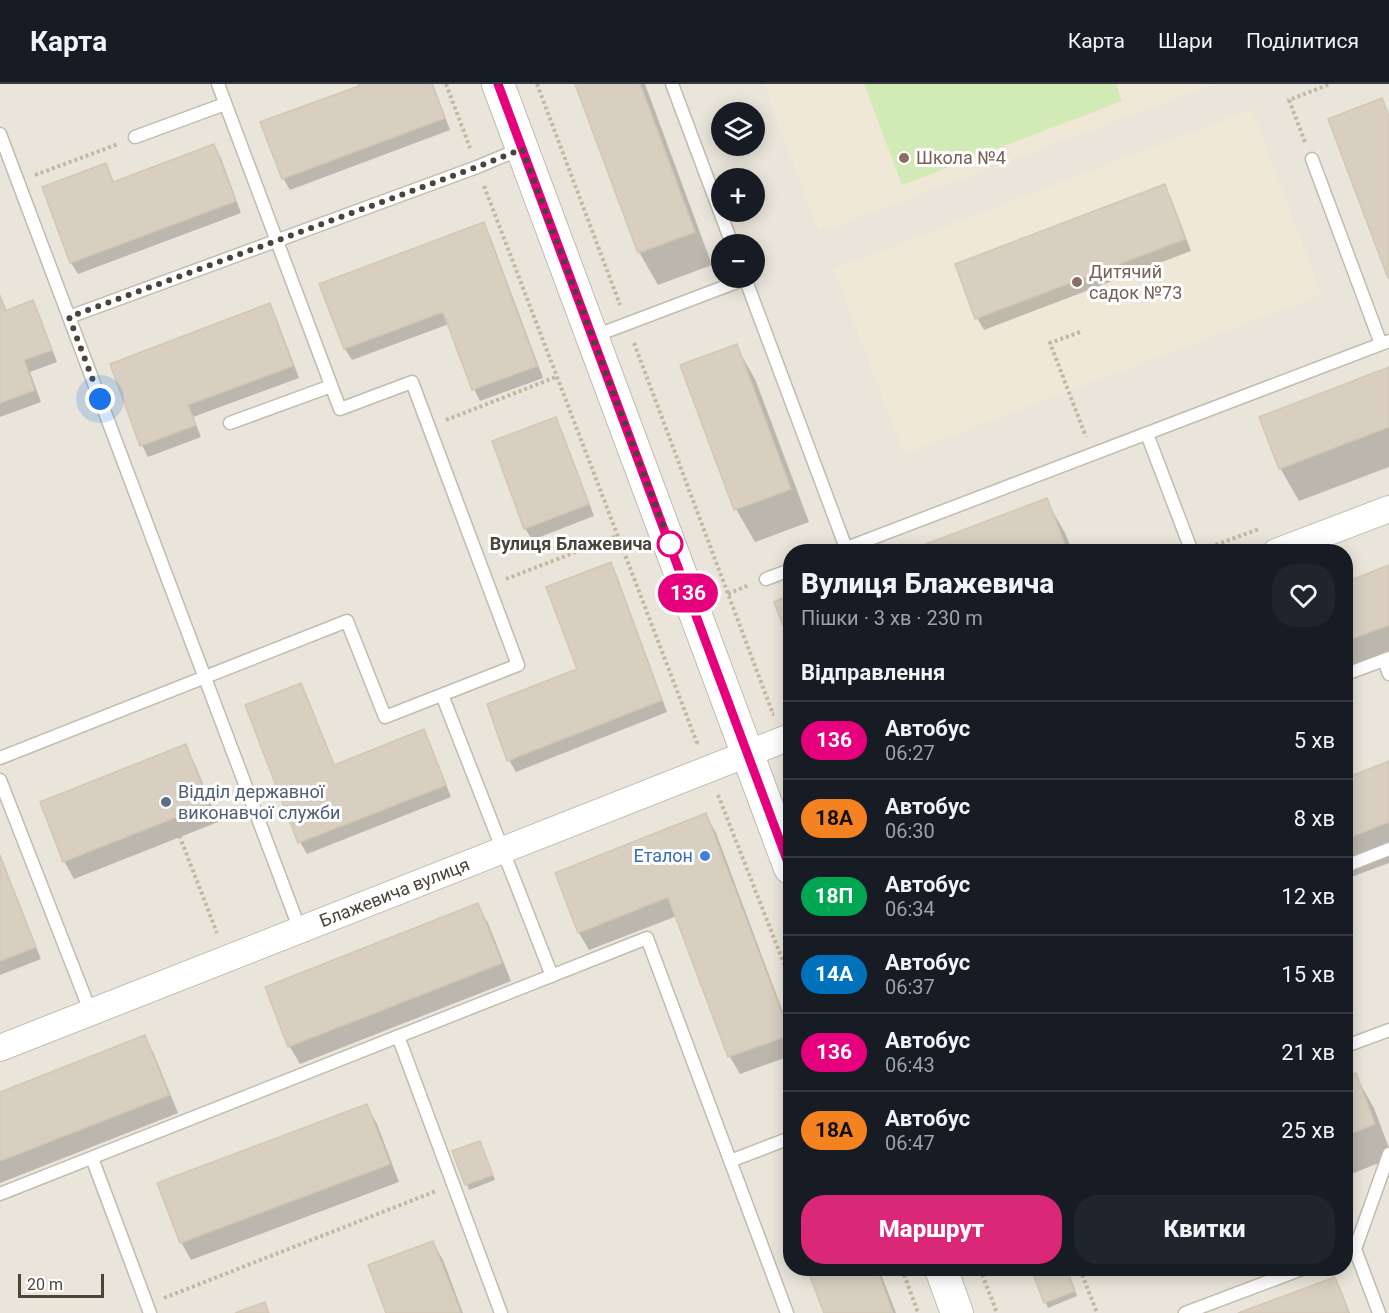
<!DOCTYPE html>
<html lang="uk">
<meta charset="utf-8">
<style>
body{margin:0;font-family:Roboto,sans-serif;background:#20242c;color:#f1f3f6;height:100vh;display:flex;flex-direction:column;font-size:22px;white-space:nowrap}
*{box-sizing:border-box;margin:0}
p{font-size:20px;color:#9ea1a6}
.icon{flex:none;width:33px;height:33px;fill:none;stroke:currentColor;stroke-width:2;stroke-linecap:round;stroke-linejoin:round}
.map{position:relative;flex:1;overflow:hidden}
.side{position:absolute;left:783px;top:460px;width:570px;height:732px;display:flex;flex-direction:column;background:#171b24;border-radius:24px;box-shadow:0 3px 15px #0003}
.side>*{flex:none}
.badge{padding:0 12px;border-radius:20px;font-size:21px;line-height:39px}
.buttons{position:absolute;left:711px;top:18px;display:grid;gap:12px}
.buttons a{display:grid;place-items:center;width:54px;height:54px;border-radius:50%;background:#171b24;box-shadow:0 3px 15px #0003;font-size:30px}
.scale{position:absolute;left:18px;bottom:15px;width:86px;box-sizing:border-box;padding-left:6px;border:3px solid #4b4439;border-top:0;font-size:16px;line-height:21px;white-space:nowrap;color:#4b4439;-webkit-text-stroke:4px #fff;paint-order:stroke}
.you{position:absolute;width:30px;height:30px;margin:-15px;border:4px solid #fff;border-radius:50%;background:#1a73e8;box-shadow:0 0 0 9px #1a73e833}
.map>.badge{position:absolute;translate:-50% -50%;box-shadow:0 0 0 3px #fff}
h2{padding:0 18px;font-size:22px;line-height:54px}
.round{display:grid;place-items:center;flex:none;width:63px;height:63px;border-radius:24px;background:#20242c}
.headline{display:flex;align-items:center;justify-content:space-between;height:102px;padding:0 18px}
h1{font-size:28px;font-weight:800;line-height:45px}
.button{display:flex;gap:12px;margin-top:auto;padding:12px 18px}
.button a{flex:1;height:69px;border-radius:24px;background:#db2777;color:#fff;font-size:24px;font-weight:800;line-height:69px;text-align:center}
.button a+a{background:#20242c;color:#f1f3f6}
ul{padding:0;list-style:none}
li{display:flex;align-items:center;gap:18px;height:78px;padding:0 18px;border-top:2px solid #363941}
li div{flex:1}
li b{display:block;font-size:22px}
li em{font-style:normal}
li .badge{min-width:66px;font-weight:700;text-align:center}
header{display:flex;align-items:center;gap:36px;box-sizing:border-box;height:84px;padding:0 30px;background:#171b24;border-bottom:2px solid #363941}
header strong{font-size:28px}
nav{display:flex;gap:33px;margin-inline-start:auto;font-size:21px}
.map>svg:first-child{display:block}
.residential{fill:#eae5da;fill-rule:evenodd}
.education{fill:#efe8d6}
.green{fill:#d2eab5}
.shadow{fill:#0003}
.building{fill:#d8cfc1;stroke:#d3c7b4;stroke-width:1.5}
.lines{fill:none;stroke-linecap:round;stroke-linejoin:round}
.service-casing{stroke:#c2bbae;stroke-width:15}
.minor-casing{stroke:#c2bbae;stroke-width:28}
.tertiary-casing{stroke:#c2bbae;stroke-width:34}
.path{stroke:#c4b79f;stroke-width:4;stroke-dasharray:3 3;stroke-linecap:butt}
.service{stroke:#fff;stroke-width:12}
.minor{stroke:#fff;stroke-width:26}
.tertiary{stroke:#fff;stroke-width:32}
.line-casing{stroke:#fff;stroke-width:14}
.line{stroke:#e6007e;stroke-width:9}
.walk{stroke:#4b4439;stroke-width:6;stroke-dasharray:0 10.8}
.education-dot{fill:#8d6e63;stroke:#fff;stroke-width:2}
.stop-dot{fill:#fff;stroke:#e6007e;stroke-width:3}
.service-dot{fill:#5c6f8a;stroke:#fff;stroke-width:2}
.shop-dot{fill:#3f7fe0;stroke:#fff;stroke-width:2}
.labels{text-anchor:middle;stroke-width:6;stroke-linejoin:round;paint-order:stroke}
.education-label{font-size:18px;fill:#785e54;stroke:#fff;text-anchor:start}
.stop-label{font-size:18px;font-weight:bold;fill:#4b4439;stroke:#fff;text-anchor:end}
.service-label{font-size:18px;fill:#4e5e75;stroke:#fff;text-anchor:start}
.shop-label{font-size:18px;fill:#366cbe;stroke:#fff;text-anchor:end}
.street-label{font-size:18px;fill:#4b4439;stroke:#fff}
</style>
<header>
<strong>Карта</strong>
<nav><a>Карта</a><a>Шари</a><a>Поділитися</a></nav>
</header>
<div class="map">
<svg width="1389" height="1229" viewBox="0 0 1389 1229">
<rect width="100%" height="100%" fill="#f6f3ec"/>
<path class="residential" d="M 0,0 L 485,0 L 733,662 L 0,952 Z
M 509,0 L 1389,0 L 1389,1229 L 970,1229 L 953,1185 L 1346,1185 L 1346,468 L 790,468 L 790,746 ZM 722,28 L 754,28 L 754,62 L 722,62 ZM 722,94 L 754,94 L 754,128 L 722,128 ZM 722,160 L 754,160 L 754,194 L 722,194 Z
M 741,685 L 790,819 L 790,1185 L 927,1185 L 944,1229 L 0,1229 L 0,975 Z"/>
<path class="education" d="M 764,0 L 1215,0 L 819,148 Z
M 1252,25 L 1321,211 L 904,370 L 834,185 Z"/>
<path class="green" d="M 864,0 L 1116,0 L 1122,17 L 902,101 Z"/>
<path class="shadow" d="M 360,0 L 433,0 L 450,46 L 290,106 L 283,94 L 360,2 Z
M 577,0 L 645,0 L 712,181 L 658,201 L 639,168 Z
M 214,62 L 221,74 L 241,129 L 78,190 L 71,179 L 43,104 L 105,81 L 114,99 Z
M 1164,102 L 1171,114 L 1191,167 L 984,246 L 977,234 Z
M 483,140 L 490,152 L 543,294 L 480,317 L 474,305 L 449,240 L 352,276 L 345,265 L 321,201 Z
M 0,210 L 7,228 L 32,218 L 39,230 L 57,278 L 30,288 L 41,318 L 0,333 Z
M 270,221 L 276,233 L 299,294 L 193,333 L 201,353 L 148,373 L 142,361 Z
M 736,262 L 755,295 L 809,438 L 755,458 L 736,425 Z
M 1389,285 L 1389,383 L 1299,417 L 1280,384 Z
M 556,335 L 562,347 L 594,432 L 532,456 L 525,444 Z
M 1046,416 L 1065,449 L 1073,468 L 909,468 Z
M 610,480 L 617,492 L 667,628 L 516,688 L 509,676 L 579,586 Z
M 1389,483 L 1389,581 L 1346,597 L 1346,499 Z
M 790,513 L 790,556 L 776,518 Z
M 301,601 L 307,612 L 335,682 L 423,647 L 430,659 L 451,713 L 307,770 L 300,758 L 247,622 Z
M 185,662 L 195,680 L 218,738 L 74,795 L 64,777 Z
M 1389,679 L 1389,779 L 1346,795 L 1346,695 Z
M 706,731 L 716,749 L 790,947 L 790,972 L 740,990 L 730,973 L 677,832 L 589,866 L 579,849 L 557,790 Z
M 0,770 L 41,875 L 0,891 Z
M 478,821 L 488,839 L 511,897 L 300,980 L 290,963 L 267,904 Z
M 144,953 L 154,970 L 178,1029 L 0,1099 L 0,1010 Z
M 1355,991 L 1374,1024 L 1389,1064 L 1389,1075 L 1346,1092 L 1346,995 Z
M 367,1022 L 377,1040 L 399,1098 L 191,1176 L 181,1158 Z
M 480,1058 L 495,1096 L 469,1106 L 454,1068 Z
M 433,1159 L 443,1176 L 463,1229 L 388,1229 Z
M 809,1185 L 879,1185 L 896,1229 L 826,1229 Z
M 1032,1185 L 1067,1185 L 1077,1212 L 1048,1224 Z
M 1334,1195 L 1341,1206 L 1350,1229 L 1242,1229 Z"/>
<path class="building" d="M 358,0 L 432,0 L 445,34 L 282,95 L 260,38 L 359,2 Z
M 575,0 L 640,0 L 695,148 L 638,169 Z
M 1382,14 L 1389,32 L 1389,193 L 1388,194 L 1328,35 Z
M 214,60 L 236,117 L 70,179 L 42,103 L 106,79 L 113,98 Z
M 1165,100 L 1185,155 L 975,235 L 955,180 Z
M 484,138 L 537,282 L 472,306 L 443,228 L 344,265 L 319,200 Z
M 0,212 L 5,227 L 33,216 L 52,266 L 24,276 L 35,306 L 0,319 Z
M 270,219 L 293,282 L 188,321 L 196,341 L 140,362 L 110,280 Z
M 737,260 L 791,405 L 734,426 L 680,281 Z
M 1389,283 L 1389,343 L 1279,385 L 1259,333 Z
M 556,333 L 589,420 L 524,445 L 492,357 Z
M 1047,414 L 1067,466 L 1062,468 L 905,468 Z
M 611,478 L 662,616 L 507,677 L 487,620 L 577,585 L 546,503 Z
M 1389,481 L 1389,541 L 1346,557 L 1346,498 Z
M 790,511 L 790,560 L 774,518 Z
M 301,599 L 334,681 L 424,645 L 446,701 L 298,759 L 245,621 Z
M 186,660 L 209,720 L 63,778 L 40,718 Z
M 1389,677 L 1389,738 L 1346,755 L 1346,694 Z
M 706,729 L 790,951 L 728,973 L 668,813 L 578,849 L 555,789 Z
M 0,772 L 36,863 L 0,877 Z
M 478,819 L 502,879 L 288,963 L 265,903 Z
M 145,951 L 169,1011 L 0,1077 L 0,1008 Z
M 1356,989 L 1375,1040 L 1346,1052 L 1346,993 Z
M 367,1020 L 390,1080 L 180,1159 L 157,1099 Z
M 480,1057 L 493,1091 L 465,1101 L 452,1067 Z
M 433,1157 L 461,1229 L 386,1229 L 368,1181 Z
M 807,1185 L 877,1185 L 893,1229 L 824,1229 Z
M 1031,1185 L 1067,1185 L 1075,1207 L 1044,1219 Z
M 1335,1193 L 1349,1229 L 1238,1229 Z
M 265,1218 L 269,1229 L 235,1229 Z"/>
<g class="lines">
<g class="service-casing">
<path id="service" d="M 672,0 L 732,160
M 0,50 L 300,846
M 135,53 L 225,20
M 1312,75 L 1381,260
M 745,194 L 846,464
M 69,233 L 477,83 L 520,65
M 592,253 L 745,195
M 230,339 L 331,302
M 1147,350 L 1192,468
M 836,468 L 1389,257
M 766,495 L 790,486
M 1384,576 L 1389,590
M 1346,590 L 1389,574
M 442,611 L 552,892
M 0,674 L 347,537 L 385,633 L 518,581 L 412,298 L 340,325 L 218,0
M 0,696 L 91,929
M 1346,782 L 1389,765
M 398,952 L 501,1229
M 1346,962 L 1389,946
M 92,1074 L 150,1229
M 730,1077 L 790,1054
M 0,1110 L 647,854 L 787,1229
M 1185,1229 L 1302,1185
M 1379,1229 L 1355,1165 L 1389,1070"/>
</g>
<g class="minor-casing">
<g id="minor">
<path d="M 1276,468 L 1389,425"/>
<path id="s1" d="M 0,964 L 790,653"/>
</g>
</g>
<g class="tertiary-casing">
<path id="tertiary" d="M 498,0 L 790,784
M 941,1185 L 957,1229"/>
</g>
<path class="path" d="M 446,0 L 470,64
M 537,0 L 620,221
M 1305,58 L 1289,16 L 1330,0
M 35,91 L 118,60
M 484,102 L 697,659 L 695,660
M 1080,248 L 1050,259 L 1086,353
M 634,259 L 773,630 L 774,630
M 446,336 L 556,293
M 1210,463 L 1259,445
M 506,495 L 617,452
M 728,510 L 749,501
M 718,711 L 790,895
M 173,735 L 217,849
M 902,1185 L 918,1229
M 980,1185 L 997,1229
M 1080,1185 L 1097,1229
M 164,1214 L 436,1107"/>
<use href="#service" class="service"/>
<use href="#minor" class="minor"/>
<use href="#tertiary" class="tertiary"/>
</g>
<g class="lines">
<g class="line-casing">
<path id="line" d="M 498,0 L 790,784"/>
</g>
<use href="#line" class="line"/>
<path class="walk" d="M 100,315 L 69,233 L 477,83 L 522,65 L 670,460"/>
</g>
<g class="education-dot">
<circle cx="904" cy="74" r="6"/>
<circle cx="1077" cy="198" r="6"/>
</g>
<circle class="stop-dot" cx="670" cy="460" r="12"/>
<circle class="service-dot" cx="166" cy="718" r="6"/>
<circle class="shop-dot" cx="705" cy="772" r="6"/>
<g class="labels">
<g class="education-label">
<text x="916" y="80">Школа №4</text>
<text x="1089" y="194">Дитячий<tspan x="1089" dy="21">садок №73</tspan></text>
</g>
<g class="stop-label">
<text x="652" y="466">Вулиця Блажевича</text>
</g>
<g class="service-label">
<text x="178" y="714">Відділ державної<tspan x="178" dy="21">виконавчої служби</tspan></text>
</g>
<g class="shop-label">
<text x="693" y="778">Еталон</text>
</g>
<g class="street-label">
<text dy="6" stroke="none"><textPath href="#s1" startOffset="424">Блажевича вулиця</textPath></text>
</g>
</g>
</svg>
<div class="buttons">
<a><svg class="icon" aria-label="layers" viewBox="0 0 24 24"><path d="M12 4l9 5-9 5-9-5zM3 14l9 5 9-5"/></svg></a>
<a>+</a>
<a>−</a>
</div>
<div class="scale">20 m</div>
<div class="you" style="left:100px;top:315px"></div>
<b class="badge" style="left:688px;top:509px;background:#e6007e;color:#fff">136</b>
<section class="side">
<div class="headline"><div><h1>Вулиця Блажевича</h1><p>Пішки · 3 хв · 230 m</p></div><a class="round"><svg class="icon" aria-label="heart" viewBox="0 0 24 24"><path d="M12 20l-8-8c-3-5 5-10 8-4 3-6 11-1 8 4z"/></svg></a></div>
<h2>Відправлення</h2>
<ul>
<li><span class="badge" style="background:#e6007e;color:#fff">136</span><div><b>Автобус</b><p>06:27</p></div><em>5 хв</em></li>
<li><span class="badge" style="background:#f58220;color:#111">18А</span><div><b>Автобус</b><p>06:30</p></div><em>8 хв</em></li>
<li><span class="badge" style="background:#00a651;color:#fff">18П</span><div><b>Автобус</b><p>06:34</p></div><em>12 хв</em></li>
<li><span class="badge" style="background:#0072bc;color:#fff">14А</span><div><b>Автобус</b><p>06:37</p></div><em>15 хв</em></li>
<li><span class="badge" style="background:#e6007e;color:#fff">136</span><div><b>Автобус</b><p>06:43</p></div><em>21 хв</em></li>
<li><span class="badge" style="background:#f58220;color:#111">18А</span><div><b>Автобус</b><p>06:47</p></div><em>25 хв</em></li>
</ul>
<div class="button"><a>Маршрут</a><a>Квитки</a></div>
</section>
</div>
